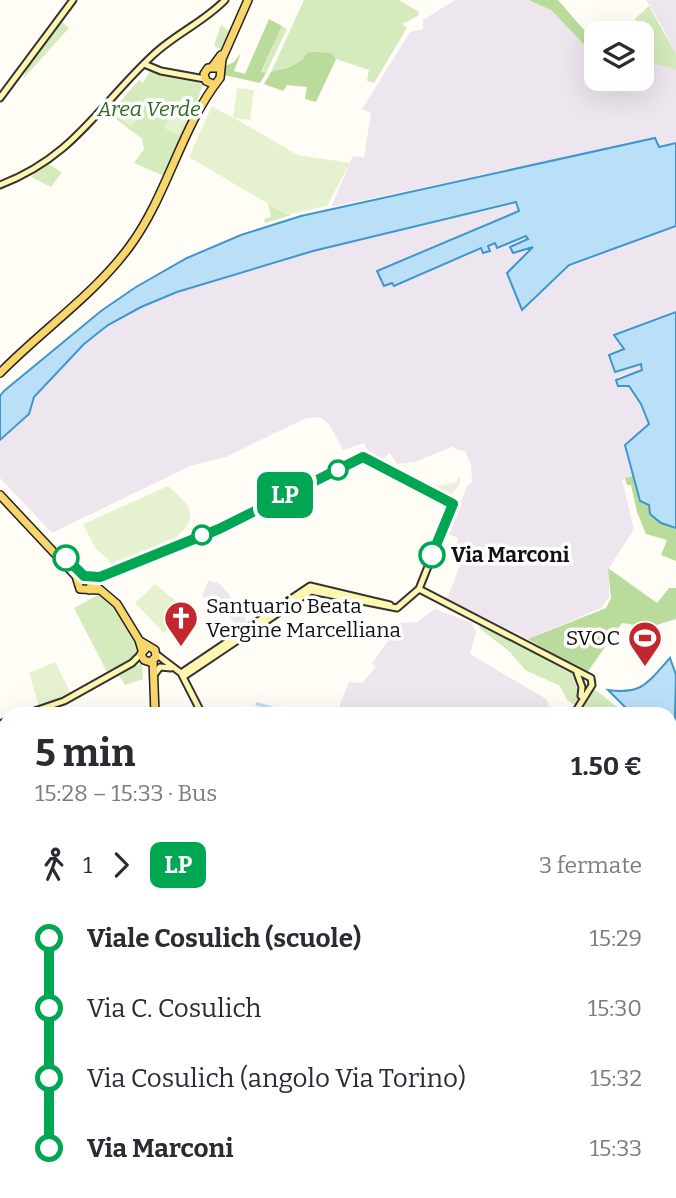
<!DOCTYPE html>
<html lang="it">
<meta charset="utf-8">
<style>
body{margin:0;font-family:Bitter,serif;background:#f7f7f7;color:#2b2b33;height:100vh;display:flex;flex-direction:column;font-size:26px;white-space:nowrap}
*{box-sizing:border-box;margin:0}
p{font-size:23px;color:#7c7c81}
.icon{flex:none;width:38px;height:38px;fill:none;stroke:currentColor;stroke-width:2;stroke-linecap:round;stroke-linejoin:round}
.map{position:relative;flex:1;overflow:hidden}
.details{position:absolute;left:0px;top:707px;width:677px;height:492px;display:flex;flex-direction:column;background:#fff;border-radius:21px 21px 0 0;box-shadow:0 7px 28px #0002}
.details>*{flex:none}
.badge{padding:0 14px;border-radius:10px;font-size:24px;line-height:46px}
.fabs{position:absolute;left:584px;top:21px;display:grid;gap:14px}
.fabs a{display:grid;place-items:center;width:70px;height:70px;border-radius:14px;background:#fff;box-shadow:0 7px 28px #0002;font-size:35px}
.map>.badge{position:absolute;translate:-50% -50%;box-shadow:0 0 0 4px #fff}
.legs{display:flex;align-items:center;gap:10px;height:77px;padding:0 35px;font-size:23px}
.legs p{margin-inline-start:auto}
.head{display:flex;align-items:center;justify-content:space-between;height:119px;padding:0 35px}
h1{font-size:38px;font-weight:700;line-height:52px}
ul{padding:0 35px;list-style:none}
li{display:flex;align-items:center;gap:24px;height:70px;font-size:26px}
li i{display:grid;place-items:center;width:10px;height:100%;margin:0 9px;background:currentColor}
li i::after{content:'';width:18px;height:18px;margin:-9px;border:5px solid;border-radius:50%;background:#fff}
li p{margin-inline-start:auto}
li:first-child i{background:linear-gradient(#0000 50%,currentColor 0)}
li:last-child i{background:linear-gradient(currentColor 50%,#0000 0)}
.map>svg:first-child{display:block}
.industrial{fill:#eee6ef}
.farmland{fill:#f6f3d4}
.green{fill:#d5ebbd}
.forest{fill:#b9dc9c}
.pitch{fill:#e6f2cf}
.plaza{fill:#f1ede2}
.water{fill:#b9e0f7;stroke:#3f96cf;stroke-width:2}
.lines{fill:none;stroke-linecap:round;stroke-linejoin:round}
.stream{stroke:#3f96cf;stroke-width:2}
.canal{stroke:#b9e0f7;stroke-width:3.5}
.secondary-casing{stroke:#333;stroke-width:9}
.primary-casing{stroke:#222;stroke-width:10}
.secondary{stroke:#fff6b0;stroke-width:5}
.primary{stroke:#f9d66b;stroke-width:7}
.rail{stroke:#c4262e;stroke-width:2}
.line-1-casing{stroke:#fff;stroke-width:16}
.line-1{stroke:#00a651;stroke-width:10}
.stop-1-dot{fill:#fff;stroke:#00a651;stroke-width:3.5}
.labels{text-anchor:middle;stroke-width:7;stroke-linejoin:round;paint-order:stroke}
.park-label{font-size:21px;font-style:italic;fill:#2f6b1f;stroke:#fff}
.stop-label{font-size:21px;font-weight:bold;fill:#111;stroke:#fff;text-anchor:start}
.poi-label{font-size:21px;fill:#111;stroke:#fff;text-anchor:start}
</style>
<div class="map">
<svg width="676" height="1198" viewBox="0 0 676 1198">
<rect width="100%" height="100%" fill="#fffdf5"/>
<path class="industrial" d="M 455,0 L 528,0 L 551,10 L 597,58 L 597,79 L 642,79 L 642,60 L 676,70 L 676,143 L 658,147 L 655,138 L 331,207 L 353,156 L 364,157 L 371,113 L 362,109 L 410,32 L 423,29 L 423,20 Z
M 646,0 L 676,0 L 676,54 L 662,26 Z
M 516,202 L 528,239 L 511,247 L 513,253 L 533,247 L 507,273 L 522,309 L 569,265 L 676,226 L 676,312 L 615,335 L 624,349 L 640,363 L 642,370 L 617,377 L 624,387 L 629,386 L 641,404 L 649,427 L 625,445 L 633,476 L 622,480 L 634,529 L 609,568 L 609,597 L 601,608 L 528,639 L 447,599 L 465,552 L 455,548 L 458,538 L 448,534 L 467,486 L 472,482 L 471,465 L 465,451 L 455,449 L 454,446 L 415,462 L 397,464 L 390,453 L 380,462 L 371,457 L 364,443 L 343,450 L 329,424 L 319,417 L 306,418 L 226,457 L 190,466 L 52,533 L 0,478 L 0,440 L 29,414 L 34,397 L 84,344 L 108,325 L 141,307 L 177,292 L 313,251 Z
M 209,580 L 216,583 L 217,581 L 228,593 L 249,624 L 239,630 L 229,615 L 217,608 L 218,605 L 202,596 Z
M 435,609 L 472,623 L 476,632 L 470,654 L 546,699 L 550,709 L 546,714 L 340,714 L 340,704 L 349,682 L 362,683 L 376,667 L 372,663 L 401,623 L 417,622 Z
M 676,826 L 676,895 L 670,897 L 670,827 Z
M 154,1192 L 443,1192 L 443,1198 L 154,1198 Z"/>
<path class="farmland" d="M 7,1039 L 7,1192 L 53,1192 L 53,1198 L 0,1198 L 0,1042 Z
M 92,1192 L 148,1192 L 147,1198 L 81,1198 L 92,1196 Z"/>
<path class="green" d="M 304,0 L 399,0 L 419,12 L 418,16 L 402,24 L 407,28 L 374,83 L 367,81 L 369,70 L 336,59 L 331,53 L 271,72 Z
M 649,6 L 676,54 L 676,70 L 642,60 L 642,33 L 620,33 L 628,27 L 633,31 L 640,26 L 635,19 Z
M 62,22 L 69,28 L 23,79 L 27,68 Z
M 221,25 L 229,31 L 220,50 L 214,45 Z
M 282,26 L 287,29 L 266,73 L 261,73 Z
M 150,71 L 203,84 L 196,105 L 182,98 L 176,109 L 190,120 L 164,176 L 134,163 L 144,149 L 142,139 L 110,114 L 139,80 L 143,83 Z
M 48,164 L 62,172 L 51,187 L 31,177 Z
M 268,203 L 291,215 L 265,223 L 264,219 L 271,217 Z
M 100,594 L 109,599 L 139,648 L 136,656 L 107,672 L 74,608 Z
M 481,624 L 572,673 L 577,688 L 587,692 L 593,688 L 626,714 L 587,714 L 567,700 L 560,686 L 525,670 L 510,652 L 479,628 Z
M 142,663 L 143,679 L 125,685 L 118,674 Z
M 676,904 L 676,1198 L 480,1198 L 470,1193 L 670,1192 L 670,906 Z"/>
<path class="forest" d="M 528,0 L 558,0 L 597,45 L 597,58 L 551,10 Z
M 269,19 L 282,26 L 261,72 L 266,73 L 260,83 L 224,75 L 223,67 L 234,62 L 241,53 L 234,71 L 245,74 Z
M 316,52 L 331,53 L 336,59 L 316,102 L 305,99 L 307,87 L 287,85 L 283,91 L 264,84 L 271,72 C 283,68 301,66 307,53 Z
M 633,476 L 639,501 L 649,505 L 650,514 L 661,523 L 676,528 L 676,561 L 661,555 L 667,540 L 646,534 L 637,512 L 631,485 L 627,485 L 625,478 Z
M 608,568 L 657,603 L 669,588 L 676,588 L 676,619 L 650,627 L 622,623 L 586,674 L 528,639 L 606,608 L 611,598 Z
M 676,905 L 676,1038 L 670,1030 L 670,908 Z"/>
<path class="pitch" d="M 237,88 L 254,90 L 250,120 L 234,118 L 298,155 L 350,163 L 327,206 L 287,215 L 189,157 L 212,106 L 233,118 Z
M 120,105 L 137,119 L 131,127 L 113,113 Z
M 171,112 L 186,119 L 183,126 L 178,125 L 183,127 L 179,135 L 164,128 Z
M 168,486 C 175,493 187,501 190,511 C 197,538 132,561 112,569 L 108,559 L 96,549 L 83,524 Z
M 155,584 L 187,610 L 164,633 L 135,603 Z
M 55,662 L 71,694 L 39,707 L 29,673 Z"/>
<path class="plaza" d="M 457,477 L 461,478 L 459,485 L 450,497 L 428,488 L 457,482 Z"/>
<path class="water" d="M 655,138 L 659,147 L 676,143 L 676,226 L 569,265 L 522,310 L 507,273 L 533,247 L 513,253 L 510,247 L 528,239 L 526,236 L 497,248 L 495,243 L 488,246 L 490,251 L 483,253 L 481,248 L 394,286 L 392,283 L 384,286 L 377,271 L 519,211 L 516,202 L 313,251 L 177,292 L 141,307 L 108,325 L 84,344 L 34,397 L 29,414 L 0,440 L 0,396 L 4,391 L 101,311 L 136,287 L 187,258 L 241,235 L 301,216 Z
M 676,312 L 676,528 L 661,523 L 650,514 L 649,505 L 640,501 L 625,445 L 649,424 L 641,404 L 629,386 L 618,386 L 616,380 L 642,370 L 641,364 L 615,372 L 609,355 L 624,349 L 614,335 Z
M 670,658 L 676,675 L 674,753 L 670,749 L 670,714 L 632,714 L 608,690 C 643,695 648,682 670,658 Z
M 676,766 L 676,825 L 675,825 L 670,824 L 670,778 Z"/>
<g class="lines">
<path class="stream" d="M 670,767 L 675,768
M 670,1104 L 676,1102
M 670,1160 L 676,1154
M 470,1198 L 470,1192
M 669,1198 L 669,1192"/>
<path class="canal" d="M 257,704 L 292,714
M 670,905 L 676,903"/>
<g class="secondary-casing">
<path id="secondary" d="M 144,64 L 161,71 L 205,79
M 0,98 L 73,0
M 0,185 C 74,157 99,105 153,55 C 175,34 204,22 225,0
M 93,582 L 219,529 L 363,457 L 453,504 L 419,589 L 397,608 L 311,591 L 183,677
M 419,589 L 591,678 L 592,685 L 574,714
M 156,654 L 181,673 L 202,714
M 181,673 L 310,586 L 390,605
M 577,673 L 582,687 L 581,696
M 154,675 L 160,667 L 171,668
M 26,714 L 64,701 L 132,663 L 141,654
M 0,724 L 7,721
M 670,900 L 676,897"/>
</g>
<g class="primary-casing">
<path id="primary" d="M 212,67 L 221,55
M 213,84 L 206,81 L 204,74 L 208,68 L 216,68
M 0,373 C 42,330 95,294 130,246 C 168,194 181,127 220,78 L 222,59 L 248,0
M 0,495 L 76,576 L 80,589 L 99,590
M 74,568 L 93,580 L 89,590
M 97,587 L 117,604 L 139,640 L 142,650
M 140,641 L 155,650 L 156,657 L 150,662 L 144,660 L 141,654 L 148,646
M 153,660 L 155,714
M 151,1198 L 151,1192"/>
</g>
<use href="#secondary" class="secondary"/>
<use href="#primary" class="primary"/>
<path class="rail" d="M 407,478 L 416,483
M 670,852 L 676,852
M 343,1198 L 343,1192"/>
</g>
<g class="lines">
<g class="line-1-casing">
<path id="line-1" d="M 66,558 L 84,576 L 100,577 L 219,529 L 363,457 L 453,504 L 432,555"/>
</g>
<use href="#line-1" class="line-1"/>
</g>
<defs>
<g id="church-pin" transform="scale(1.75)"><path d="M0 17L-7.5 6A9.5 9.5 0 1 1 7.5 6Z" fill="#c4262e" stroke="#fff"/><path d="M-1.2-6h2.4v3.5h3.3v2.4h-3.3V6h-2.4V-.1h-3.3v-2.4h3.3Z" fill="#fff"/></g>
<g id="stadium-pin" transform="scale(1.75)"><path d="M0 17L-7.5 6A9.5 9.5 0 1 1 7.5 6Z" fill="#c4262e" stroke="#fff"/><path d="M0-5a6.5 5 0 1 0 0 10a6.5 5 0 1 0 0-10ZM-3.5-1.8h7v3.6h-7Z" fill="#fff"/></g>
</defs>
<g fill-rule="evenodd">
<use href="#church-pin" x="181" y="618"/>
<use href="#stadium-pin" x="645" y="638"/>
</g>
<g class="stop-1-dot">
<circle cx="338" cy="470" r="9"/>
<circle cx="202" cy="535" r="9"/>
<circle cx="432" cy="555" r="12"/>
<circle cx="66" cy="558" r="12"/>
</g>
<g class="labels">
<g class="park-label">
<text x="149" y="116">Area Verde</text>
</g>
<g class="stop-label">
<text x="451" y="562">Via Marconi</text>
</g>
<g class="poi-label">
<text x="206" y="613">Santuario Beata<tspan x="206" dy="24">Vergine Marcelliana</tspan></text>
<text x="620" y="645" text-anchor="end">SVOC</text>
</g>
</g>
</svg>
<div class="fabs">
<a><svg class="icon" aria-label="layers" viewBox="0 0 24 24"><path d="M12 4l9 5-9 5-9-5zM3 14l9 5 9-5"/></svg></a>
</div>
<b class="badge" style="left:285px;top:495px;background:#00a651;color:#fff">LP</b>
<section class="details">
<div class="head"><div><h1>5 min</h1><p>15:28 – 15:33 · Bus</p></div><b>1.50 €</b></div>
<div class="legs"><svg class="icon" aria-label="walk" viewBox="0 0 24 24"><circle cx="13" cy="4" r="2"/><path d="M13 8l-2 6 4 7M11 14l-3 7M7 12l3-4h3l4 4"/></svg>1<svg class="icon" aria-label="forward" viewBox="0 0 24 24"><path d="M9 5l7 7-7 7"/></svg><b class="badge" style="background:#00a651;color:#fff">LP</b><p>3 fermate</p></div>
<ul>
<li><i style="color:#00a651"></i><b>Viale Cosulich (scuole)</b><p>15:29</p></li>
<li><i style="color:#00a651"></i><span>Via C. Cosulich</span><p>15:30</p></li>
<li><i style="color:#00a651"></i><span>Via Cosulich (angolo Via Torino)</span><p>15:32</p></li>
<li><i style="color:#00a651"></i><b>Via Marconi</b><p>15:33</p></li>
</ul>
</section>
</div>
